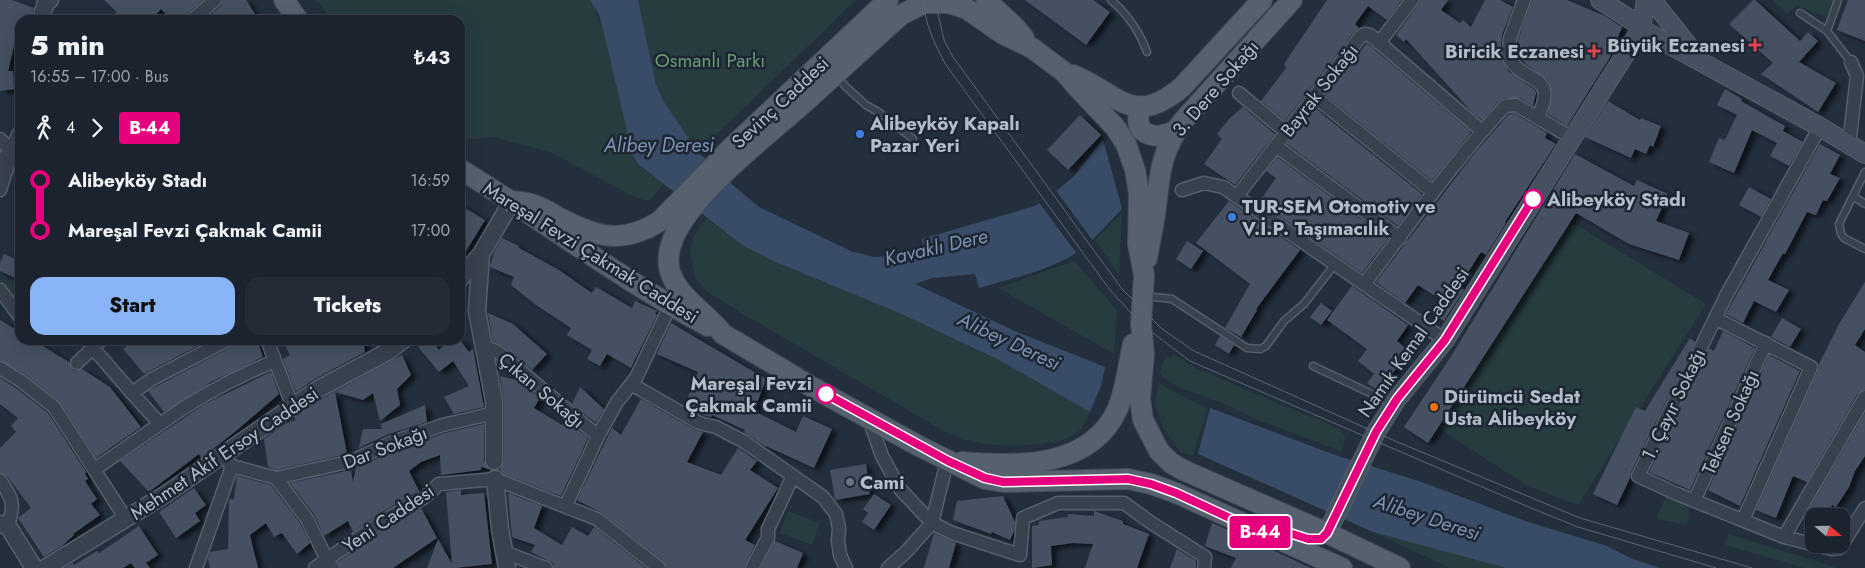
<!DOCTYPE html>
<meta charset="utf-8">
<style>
body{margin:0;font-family:Jost,sans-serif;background:#242b36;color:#f1f3f6;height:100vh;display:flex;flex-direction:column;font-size:19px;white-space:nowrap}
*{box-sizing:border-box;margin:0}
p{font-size:16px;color:#a0a4aa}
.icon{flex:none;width:28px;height:28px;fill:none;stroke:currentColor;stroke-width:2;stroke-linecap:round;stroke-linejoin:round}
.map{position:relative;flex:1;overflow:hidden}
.side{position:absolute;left:15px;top:15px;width:450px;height:330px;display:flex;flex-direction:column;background:#1b232e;border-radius:15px;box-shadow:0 5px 20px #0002,0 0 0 1px #39404a}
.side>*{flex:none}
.badge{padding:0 10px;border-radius:4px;font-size:18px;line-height:32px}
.needle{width:32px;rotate:110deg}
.controls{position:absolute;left:1805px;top:508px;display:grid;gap:10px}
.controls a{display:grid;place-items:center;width:45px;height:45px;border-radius:10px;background:#1b232e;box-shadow:0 5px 20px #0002,0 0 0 1px #39404a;font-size:25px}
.map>.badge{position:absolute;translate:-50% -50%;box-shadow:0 0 0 2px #fff}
.legs{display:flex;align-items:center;gap:8px;height:55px;padding:0 15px;font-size:16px}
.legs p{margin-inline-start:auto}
.overview{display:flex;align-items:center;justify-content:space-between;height:85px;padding:0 15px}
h1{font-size:28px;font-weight:800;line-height:38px}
.primary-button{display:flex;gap:10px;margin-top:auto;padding:10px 15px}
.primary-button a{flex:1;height:58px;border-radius:15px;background:#8ab4f8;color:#111;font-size:20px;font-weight:800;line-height:58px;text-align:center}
.primary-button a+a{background:#242b36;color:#f1f3f6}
ul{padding:0 15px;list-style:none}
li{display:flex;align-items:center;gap:18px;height:50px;font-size:19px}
li i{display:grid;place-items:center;width:8px;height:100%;margin:0 6px;background:currentColor}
li i::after{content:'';width:12px;height:12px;margin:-6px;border:4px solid;border-radius:50%;background:#1b232e}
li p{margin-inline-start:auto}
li:first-child i{background:linear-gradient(#0000 50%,currentColor 0)}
li:last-child i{background:linear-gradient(currentColor 50%,#0000 0)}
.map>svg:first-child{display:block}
.green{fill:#263c3f}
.water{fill:#394c67}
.pier{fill:#242f3e}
.building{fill:#455162;filter:url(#shadow)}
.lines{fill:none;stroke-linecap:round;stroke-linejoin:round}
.service-casing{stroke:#565f6c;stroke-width:9}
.minor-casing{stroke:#565f6c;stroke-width:15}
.tertiary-casing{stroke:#565f6c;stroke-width:19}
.secondary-casing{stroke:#565f6c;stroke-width:20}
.primary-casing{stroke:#414a57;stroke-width:22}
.service{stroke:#38414e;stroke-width:6}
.minor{stroke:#38414e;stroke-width:12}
.tertiary{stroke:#38414e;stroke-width:16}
.secondary{stroke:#465061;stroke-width:18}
.primary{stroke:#56606e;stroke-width:20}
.tram{stroke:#5a6575;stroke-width:1}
.line-1-casing{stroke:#fff;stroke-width:11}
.line-1{stroke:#e6007e;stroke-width:8}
.health-dot{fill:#e0444e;stroke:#1d2633;stroke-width:2}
.shop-dot{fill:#3f7fe0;stroke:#1d2633;stroke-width:2}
.stop-1-dot{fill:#fff;stroke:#e6007e;stroke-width:2.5}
.food-dot{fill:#e8710a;stroke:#1d2633;stroke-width:2}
.worship-dot{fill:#6b7280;stroke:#1d2633;stroke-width:2}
.labels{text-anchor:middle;stroke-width:5;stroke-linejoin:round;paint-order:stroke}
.poi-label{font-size:19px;font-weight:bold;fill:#b4bcc9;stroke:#1d2633;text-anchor:start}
.park-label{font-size:19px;fill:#6b9a76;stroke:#1d2633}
.street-label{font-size:19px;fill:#b4bcc9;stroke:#1d2633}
.stop-label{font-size:19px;font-weight:bold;fill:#b4bcc9;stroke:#1d2633;text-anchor:start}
.water-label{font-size:20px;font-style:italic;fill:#7c92b1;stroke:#1d2633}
</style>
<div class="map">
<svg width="1865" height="568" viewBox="0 0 1865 568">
<defs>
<filter id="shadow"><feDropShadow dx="5.5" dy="3" stdDeviation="2.5" flood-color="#0009"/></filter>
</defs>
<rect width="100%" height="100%" fill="#242f3e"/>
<path class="green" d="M 317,0 L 590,0 C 609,34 617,84 626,122 C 628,131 626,141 629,149 C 634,164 652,175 664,184 L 649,201 L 631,195 L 552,153 L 495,137 L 460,140 L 460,20 L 331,20 Z
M 638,0 L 856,0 L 698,152 L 664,102 L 656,85 Z
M 1773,0 L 1833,0 L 1827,17 L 1796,6 L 1787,14 Z
M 1122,213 L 1119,275 L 1095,240 Z
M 706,218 L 742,245 L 897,312 L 999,360 L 1090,412 C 1087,418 1085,425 1081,429 C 1065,448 1003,447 980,443 C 968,441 955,436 944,431 L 738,311 L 706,291 L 695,277 L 690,253 L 693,237 Z
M 1570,221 L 1706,304 L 1578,505 L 1526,485 L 1437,427 Z
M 1074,261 L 1117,310 L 1114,354 L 998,288 Z
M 0,276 L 20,284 L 20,310 L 0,286 Z
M 1173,354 L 1197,369 L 1340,429 L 1346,438 L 1341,451 L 1263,422 L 1218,401 L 1177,387 L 1159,374 L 1166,356 L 1171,358 Z
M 1157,382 L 1179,395 L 1208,408 L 1193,456 L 1180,452 L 1163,427 L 1155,405 L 1158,390 Z
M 1667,494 L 1688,506 L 1689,516 L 1687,525 L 1656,519 Z
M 788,511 L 820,523 L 812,545 L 780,533 Z
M 1373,532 L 1506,568 L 1450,568 Z
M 1728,534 L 1839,568 L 1804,568 L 1725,545 Z"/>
<path class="water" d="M 590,0 L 638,0 L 656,85 L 664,102 L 698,152 L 734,186 L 759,207 L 853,252 L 874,257 L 898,256 L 924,250 L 922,239 L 1035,206 L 1060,188 L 1074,176 L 1103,139 L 1122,209 C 1106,225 1090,245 1071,256 C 1043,272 1010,279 979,288 L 975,274 L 932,278 L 915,284 L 1017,332 L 1105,367 L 1101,386 L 1090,412 L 999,360 L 897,312 L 771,260 L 742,245 L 638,164 L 629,150 L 626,126 L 607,46 L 599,15 Z
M 1210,408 L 1335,455 L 1422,482 L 1528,522 L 1607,546 L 1630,558 L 1660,568 L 1506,568 L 1373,532 L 1198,454 Z"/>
<path class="pier" d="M 1055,189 L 1093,241 L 1077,254 L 1038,201 Z"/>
<path class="building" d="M 0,0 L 12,0 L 34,8 L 31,20 L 20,20 L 20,38 L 16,37 L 8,71 L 13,71 L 14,89 L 0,91 Z
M 104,0 L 203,0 L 187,14 L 183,20 L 172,20 L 161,9 L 151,20 L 109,20 L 117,12 Z
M 223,0 L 246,0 L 259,20 L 206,20 L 206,19 L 221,6 Z
M 1025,0 L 1093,0 L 1110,12 L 1086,45 Z
M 1327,0 L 1402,0 L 1387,20 L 1368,6 L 1355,24 L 1359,28 L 1354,32 L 1285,121 L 1261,101 L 1286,68 L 1284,64 Z
M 1420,0 L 1448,0 L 1441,10 L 1460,23 L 1463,20 L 1471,27 L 1485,0 L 1500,0 L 1513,7 L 1502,35 L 1500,56 L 1509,72 L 1535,90 L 1536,93 L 1533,106 L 1520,98 L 1504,98 L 1499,101 L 1482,120 L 1472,112 L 1406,39 L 1404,42 L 1396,35 L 1418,5 Z
M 1532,0 L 1567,0 L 1605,16 L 1622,27 L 1609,59 L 1567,126 L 1548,114 L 1552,93 L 1548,80 L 1527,65 L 1516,54 L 1518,40 Z
M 1753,0 L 1755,0 L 1800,41 L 1808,32 L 1818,41 L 1799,62 L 1836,83 L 1818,112 L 1761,74 L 1773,63 L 1729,24 Z
M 1848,0 L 1865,0 L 1865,41 L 1837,30 Z
M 1367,43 L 1471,132 L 1432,181 L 1325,95 Z
M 1725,89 L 1742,99 L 1741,101 L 1785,126 L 1783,131 L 1803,142 L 1789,166 L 1770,156 L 1777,143 L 1752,130 L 1734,173 L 1709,162 L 1719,138 L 1725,140 L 1737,115 L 1717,105 Z
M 1608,101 L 1640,120 L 1641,118 L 1661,126 L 1653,147 L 1650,145 L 1646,154 L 1635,149 L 1631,158 L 1585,137 Z
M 1243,107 L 1275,134 L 1235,185 L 1204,164 L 1222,139 L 1217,134 L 1229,119 Z
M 1315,108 L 1422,194 L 1398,226 L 1287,144 Z
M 1514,113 L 1547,133 L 1545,138 L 1556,144 L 1505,222 L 1506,223 L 1486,255 L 1481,252 L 1459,286 L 1464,290 L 1444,321 L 1431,313 L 1440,299 L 1418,285 L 1405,303 L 1376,282 L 1474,154 L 1509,114 Z
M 1080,115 L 1101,135 L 1068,170 L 1047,150 Z
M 1820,144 L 1840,155 L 1830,174 L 1840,178 L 1827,201 L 1823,200 L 1816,215 L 1807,212 L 1785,254 L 1783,253 L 1768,280 L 1789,290 L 1776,312 L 1754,301 L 1743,323 L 1726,314 Z
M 1575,154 L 1634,186 L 1637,180 L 1668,194 L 1656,221 L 1689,233 L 1679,260 L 1629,244 L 1576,213 L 1428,443 L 1404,427 L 1450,358 Z
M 1277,157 L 1388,239 L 1362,273 L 1259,202 L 1276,178 L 1266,171 Z
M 1749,187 L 1771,199 L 1761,217 L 1739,205 Z
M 1229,201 L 1300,250 L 1256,309 L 1257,310 L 1241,337 L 1225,328 L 1250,284 L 1196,243 Z
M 460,205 L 485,220 L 460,261 Z
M 502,238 L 519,246 L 519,248 L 559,270 L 592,293 L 596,287 L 632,308 L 635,301 L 657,311 L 655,314 L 657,315 L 631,368 L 607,354 L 600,366 L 587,359 L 592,350 L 567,335 L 571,328 L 536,305 L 511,285 L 514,277 L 490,267 L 494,252 Z
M 1187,241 L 1203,251 L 1191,269 L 1176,259 Z
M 4,254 L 20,261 L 20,280 L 0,271 L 0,263 Z
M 1865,282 L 1865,329 L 1855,345 L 1865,352 L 1865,389 L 1858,393 L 1807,482 L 1793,476 L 1776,518 L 1756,510 L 1818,370 L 1819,364 L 1839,324 Z
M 1352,286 L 1408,325 L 1397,341 L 1409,351 L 1379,392 L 1367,383 L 1374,374 L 1358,361 L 1367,349 L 1327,320 Z
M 1321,303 L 1332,311 L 1321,325 L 1310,317 Z
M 488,313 L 513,324 L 547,354 L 532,370 L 503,346 L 493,341 Z
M 1782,318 L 1801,329 L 1790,347 L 1771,337 Z
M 0,320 L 20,332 L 20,340 L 33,340 L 69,362 L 72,369 L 75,371 L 82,369 L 110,387 L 141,427 L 96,458 L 59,401 L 25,374 L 0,360 Z
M 671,323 L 766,379 L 754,411 L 796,432 L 803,416 L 832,429 L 814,468 L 766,446 L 766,447 L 744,432 L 745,430 L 712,415 L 711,417 L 702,415 L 685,405 L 698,372 L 657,354 Z
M 1723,331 L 1755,348 L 1690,490 L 1649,472 L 1709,348 L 1714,351 Z
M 1220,336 L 1234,345 L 1229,354 L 1215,345 Z
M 1690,338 L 1695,342 L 1631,472 L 1630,478 L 1617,505 L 1593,494 L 1636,407 L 1645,411 Z
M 134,340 L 209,340 L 144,374 L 123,349 Z
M 235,340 L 257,340 L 263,357 L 211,382 L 164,412 L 148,391 L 231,347 Z
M 282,340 L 363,340 L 365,352 L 313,380 L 296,392 L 283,359 L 290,355 Z
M 431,340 L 439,350 L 450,340 L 460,340 L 469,352 L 473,349 L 484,407 L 454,414 L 444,397 L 469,386 L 453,361 L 439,372 L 418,347 Z
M 402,355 L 411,375 L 397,389 L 400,405 L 380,421 L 373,393 L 363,400 L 335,392 L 347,454 L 276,470 L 268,467 L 264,439 L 285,424 L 296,420 L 294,417 L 323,398 Z
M 1769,355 L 1800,371 L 1740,506 L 1708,490 Z
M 271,372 L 279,394 L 236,431 L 204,456 L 201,458 L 199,454 L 149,492 L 120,461 L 205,404 Z
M 500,376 L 520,381 L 540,398 L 534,408 L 562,425 L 565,419 L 588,438 L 561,496 L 503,474 L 500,470 L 504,461 L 504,401 Z
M 0,378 L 16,388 L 48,413 L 86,472 L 85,474 L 88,479 L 85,481 L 97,499 L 91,504 L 100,515 L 73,534 L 74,535 L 62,546 L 44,557 L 18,518 L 31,508 L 7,476 L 0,472 L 0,448 L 16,432 L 11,426 L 18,418 L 0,404 Z
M 580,387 L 604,409 L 596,423 L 572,404 Z
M 641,399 L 695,430 L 703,432 L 687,462 L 721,475 L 738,448 L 757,461 L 750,470 L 778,488 L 745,540 L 755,545 L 744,568 L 667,568 L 664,562 L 602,513 L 577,500 L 612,428 L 621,435 Z
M 425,405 L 427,422 L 389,434 L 359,448 L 363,429 L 382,429 L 381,424 Z
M 1865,413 L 1865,456 L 1855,471 L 1849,487 L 1836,507 L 1832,505 L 1826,516 L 1805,516 Z
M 484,424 L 484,461 L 489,469 L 481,467 L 481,470 L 441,475 L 440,455 L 421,462 L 409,471 L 419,491 L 377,515 L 353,532 L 348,521 L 324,536 L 314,514 L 290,483 L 351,470 L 353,482 L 356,468 L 395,450 L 445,433 Z
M 866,464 L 870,494 L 835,500 L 830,470 Z
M 237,476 L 271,485 L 300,523 L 310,543 L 297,554 L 282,533 L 274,537 L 266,523 L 250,535 L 258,568 L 210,568 L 208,558 L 210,552 L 228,549 L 229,499 L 234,499 Z
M 194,488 L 206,505 L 195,513 L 200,521 L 176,538 L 159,512 Z
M 461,490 L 461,495 L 484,493 L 492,564 L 454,568 L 427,568 L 438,539 L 452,564 L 446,492 Z
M 508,493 L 542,506 L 534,528 L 562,545 L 572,527 L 588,536 L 594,527 L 646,568 L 554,568 L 553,563 L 531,552 L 535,545 L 512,537 Z
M 874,494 L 891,505 L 874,530 L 862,522 L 868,513 L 863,509 Z
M 1003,496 L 1015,522 L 1014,531 L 1010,540 L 992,532 L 991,534 L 953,520 L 957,501 Z
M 421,508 L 437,538 L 393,568 L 341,568 L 338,562 L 385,529 Z
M 1094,511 L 1123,521 L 1123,524 L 1149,534 L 1137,568 L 1085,568 L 1093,544 L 1073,543 L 1051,546 L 1052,565 L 1032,568 L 1032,526 L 1039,525 L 1039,521 L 1068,517 L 1068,514 L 1094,516 Z
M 1212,523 L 1236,533 L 1311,568 L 1231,568 L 1236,558 L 1205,546 Z
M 139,526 L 158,555 L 146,563 L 150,568 L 135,568 L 131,563 L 123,568 L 64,568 L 73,563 L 74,565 L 97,551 L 99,553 Z
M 934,533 L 956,543 L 949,568 L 924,568 Z
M 775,541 L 803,553 L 797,568 L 761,568 Z
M 1177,549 L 1196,561 L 1196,568 L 1170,568 Z"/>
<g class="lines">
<g class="service-casing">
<path id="service" d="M 1111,0 C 1128,15 1139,30 1147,52
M 1838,0 L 1827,31 L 1851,62
M 1800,13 L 1827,31
M 837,75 L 845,86 L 866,105 L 880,113 L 913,139
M 1865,172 L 1839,224 L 1841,234 L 1844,238 L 1865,249
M 1853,196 L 1865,204
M 1146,296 L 1172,299 L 1247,348 L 1260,349 L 1266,346 L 1284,321 L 1304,304 L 1335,264
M 1313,366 L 1393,404"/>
</g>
<g class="minor-casing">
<path id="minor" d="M 1524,0 L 1510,38 L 1508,56 C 1523,86 1559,71 1538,117
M 192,20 L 215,0
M 1379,43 L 1412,0
M 1239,93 L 1286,132
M 1315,97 L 1433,192
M 1820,127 L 1727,294 L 1638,476 L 1675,493 L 1784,537 L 1832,549 L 1840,548 L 1865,508
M 0,139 L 12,152 L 0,190
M 1849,145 L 1857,76 L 1851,62
M 1276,146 L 1400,238
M 1182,190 L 1204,183 L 1223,187 L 1445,340
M 1237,196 L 1360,37 L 1364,34 L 1370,35 L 1375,39 L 1482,131
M 1364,284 C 1410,224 1453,162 1505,106 L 1516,105 L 1572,138
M 0,290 L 20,317
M 1715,318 L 1811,367 L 1743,520
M 267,340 L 293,407
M 484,346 L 498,352 L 598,436
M 93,348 L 132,393 L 152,379 L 227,340
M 77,363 L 101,340
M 0,368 L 21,381 L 54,407 L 126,519
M 631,384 L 699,423 L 716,427 L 743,441 L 823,497 L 836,514 L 839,528 L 838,541 L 840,555 L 846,568
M 132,393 L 160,424 C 196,398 233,378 275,361
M 868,416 L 882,456 L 900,489 L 932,523 L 952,533 L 1020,555 L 1023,518 L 1058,503 L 1124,503 L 1150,522 L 1205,557 L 1204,568
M 232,466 L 276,478 L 307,519 L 327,560 L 333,568
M 95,469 L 160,424
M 276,478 L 352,461 L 392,442 L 443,425 L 494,413
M 0,480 C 13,500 15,502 8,526
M 1694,501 L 1766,343
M 566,505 L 598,436 L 617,402 L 636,378 L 670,306
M 1784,537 L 1865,397
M 504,552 L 546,568
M 196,568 L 232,466 L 226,459
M 315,568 L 381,522 L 425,497 L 439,484 L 495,479 L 597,519 L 659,568
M 752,568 L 768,538 L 768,529 L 793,476
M 888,568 L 906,552 L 932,523 L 947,461"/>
</g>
<g class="tertiary-casing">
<path id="tertiary" d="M 41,20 L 46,2 L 50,0
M 0,166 L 12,152 L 20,135
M 481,254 L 477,311 L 494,401 L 494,461
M 460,279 L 481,254 L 512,201
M 495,479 L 500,529 L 507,568
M 0,524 L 8,526 L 34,568
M 45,568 L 166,494 L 318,389 L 389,351 L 403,340"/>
</g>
<g class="secondary-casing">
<path id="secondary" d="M 1600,0 L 1636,23 L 1641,29 L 1820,127 L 1865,154
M 1652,0 L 1695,54
M 1327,533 L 1376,432 L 1397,399 L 1445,340 L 1641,29 L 1646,0"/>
</g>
<g class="primary-casing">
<path id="primary" d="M 284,0 L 298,20
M 986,0 L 1016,28 L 1024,38
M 1073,75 C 1118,93 1132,129 1182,87 L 1262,0
M 1142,106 C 1128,133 1155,143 1176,130
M 460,169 C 543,220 621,280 708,326
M 512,201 C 518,202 525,202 531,204 C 543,207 551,214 562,219 C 598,238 624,244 660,221 L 732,147 L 888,0
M 1147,258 C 1150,241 1154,224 1156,207 C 1160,172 1161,153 1182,122 L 1292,0
M 962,462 C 1018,467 1092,468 1118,408 C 1126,388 1128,366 1133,344
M 1342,568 L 1176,493 L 1151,484 L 1128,479 L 1003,482 L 985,479 L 917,445 L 812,387 L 723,334 C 706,312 674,295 669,267 C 667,254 672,238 679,227 C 704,185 759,142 797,109 C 832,78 866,46 901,15 L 924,3 L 949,3 L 967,9 L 1003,34 L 1032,48 L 1064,72 L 1077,87 L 1115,127 L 1126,144 L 1135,170 L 1139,193 L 1138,244 L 1144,275 L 1141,324 L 1144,354 L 1140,399 L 1143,420 L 1159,451 L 1171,463 L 1183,470 L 1327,533 L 1400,568"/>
</g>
<use href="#service" class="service"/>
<use href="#minor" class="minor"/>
<use href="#tertiary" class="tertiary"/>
<use href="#secondary" class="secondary"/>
<use href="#primary" class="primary"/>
<path class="tram" d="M 924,0 C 924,23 935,45 946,65 L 1110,290 L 1141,324 L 1190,361 L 1531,508 L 1578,527 L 1716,568
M 935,0 L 944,40 L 953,57 L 1122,289 L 1161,328 L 1194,351 L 1388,438 L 1580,518 L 1752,568"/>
</g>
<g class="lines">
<g class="line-1-casing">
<path id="line-1" d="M 826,394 L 948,461 L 985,478 L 1003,482 L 1128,479 L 1151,484 L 1176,493 L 1262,533 L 1280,530 L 1308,539 L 1321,539 L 1327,533 L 1376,432 L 1397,399 L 1445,340 L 1533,199"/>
</g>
<use href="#line-1" class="line-1"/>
</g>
<g class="health-dot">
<path d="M1752.5 37.5h5v5h5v5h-5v5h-5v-5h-5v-5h5z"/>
<path d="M1591.5 43.5h5v5h5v5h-5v5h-5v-5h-5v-5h5z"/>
</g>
<g class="shop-dot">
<circle cx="860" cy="134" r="5"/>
<circle cx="1232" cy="217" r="5"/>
</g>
<g class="stop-1-dot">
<circle cx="1533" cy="199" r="9"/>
<circle cx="826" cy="394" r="9"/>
</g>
<circle class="food-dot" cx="1434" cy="407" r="5"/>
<circle class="worship-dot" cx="850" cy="482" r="5"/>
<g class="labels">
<g class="poi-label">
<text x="1745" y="52" text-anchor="end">Büyük Eczanesi</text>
<text x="1584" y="58" text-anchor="end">Biricik Eczanesi</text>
<text x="870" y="130">Alibeyköy Kapalı<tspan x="870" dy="22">Pazar Yeri</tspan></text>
<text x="1242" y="213">TUR-SEM Otomotiv ve<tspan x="1242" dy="22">V.İ.P. Taşımacılık</tspan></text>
<text x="1444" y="403">Dürümcü Sedat<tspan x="1444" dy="22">Usta Alibeyköy</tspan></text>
<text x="860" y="489">Cami</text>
</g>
<g class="park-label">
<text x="710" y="67">Osmanlı Parkı</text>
</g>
<g class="street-label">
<text transform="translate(1215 88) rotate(-49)" y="7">3. Dere Sokağı</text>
<text transform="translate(1319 90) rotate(-52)" y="7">Bayrak Sokağı</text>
<text transform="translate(780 102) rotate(-43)" y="7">Sevinç Caddesi</text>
<text transform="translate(591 252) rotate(32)" y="7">Mareşal Fevzi Çakmak Caddesi</text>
<text transform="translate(1413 342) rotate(-55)" y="7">Namık Kemal Caddesi</text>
<text transform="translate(542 390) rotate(40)" y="7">Çıkan Sokağı</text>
<text transform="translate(1673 404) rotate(-64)" y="7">1. Çayır Sokağı</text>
<text transform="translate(1730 422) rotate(-66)" y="7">Teksen Sokağı</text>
<text transform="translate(385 447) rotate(-21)" y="7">Dar Sokağı</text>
<text transform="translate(224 453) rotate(-34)" y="7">Mehmet Akif Ersoy Caddesi</text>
<text transform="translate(388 518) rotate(-34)" y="7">Yeni Caddesi</text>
</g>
<g class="stop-label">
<text x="1547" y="206">Alibeyköy Stadı</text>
<text x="812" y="390" text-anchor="end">Mareşal Fevzi<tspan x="812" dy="22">Çakmak Camii</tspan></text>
</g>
<g class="water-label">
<text x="659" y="152">Alibey Deresi</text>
<text transform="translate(936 247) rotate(-13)" y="7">Kavaklı Dere</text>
<text transform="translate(1009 341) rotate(25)" y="7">Alibey Deresi</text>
<text transform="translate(1427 517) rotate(18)" y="7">Alibey Deresi</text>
</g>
</g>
</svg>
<div class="controls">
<a><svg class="needle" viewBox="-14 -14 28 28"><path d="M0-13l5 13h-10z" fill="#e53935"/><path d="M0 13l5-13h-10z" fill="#a0a4aa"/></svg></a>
</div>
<b class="badge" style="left:1260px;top:532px;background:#e6007e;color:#fff">B-44</b>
<section class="side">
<div class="overview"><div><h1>5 min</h1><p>16:55 – 17:00 · Bus</p></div><b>₺43</b></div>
<div class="legs"><svg class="icon" aria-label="walk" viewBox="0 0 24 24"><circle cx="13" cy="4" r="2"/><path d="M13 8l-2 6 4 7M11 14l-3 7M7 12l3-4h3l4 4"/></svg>4<svg class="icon" aria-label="forward" viewBox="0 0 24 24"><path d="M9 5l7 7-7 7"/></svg><b class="badge" style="background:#e6007e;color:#fff">B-44</b></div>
<ul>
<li><i style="color:#e6007e"></i><b>Alibeyköy Stadı</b><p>16:59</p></li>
<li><i style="color:#e6007e"></i><b>Mareşal Fevzi Çakmak Camii</b><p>17:00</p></li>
</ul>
<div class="primary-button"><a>Start</a><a>Tickets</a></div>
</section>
</div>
